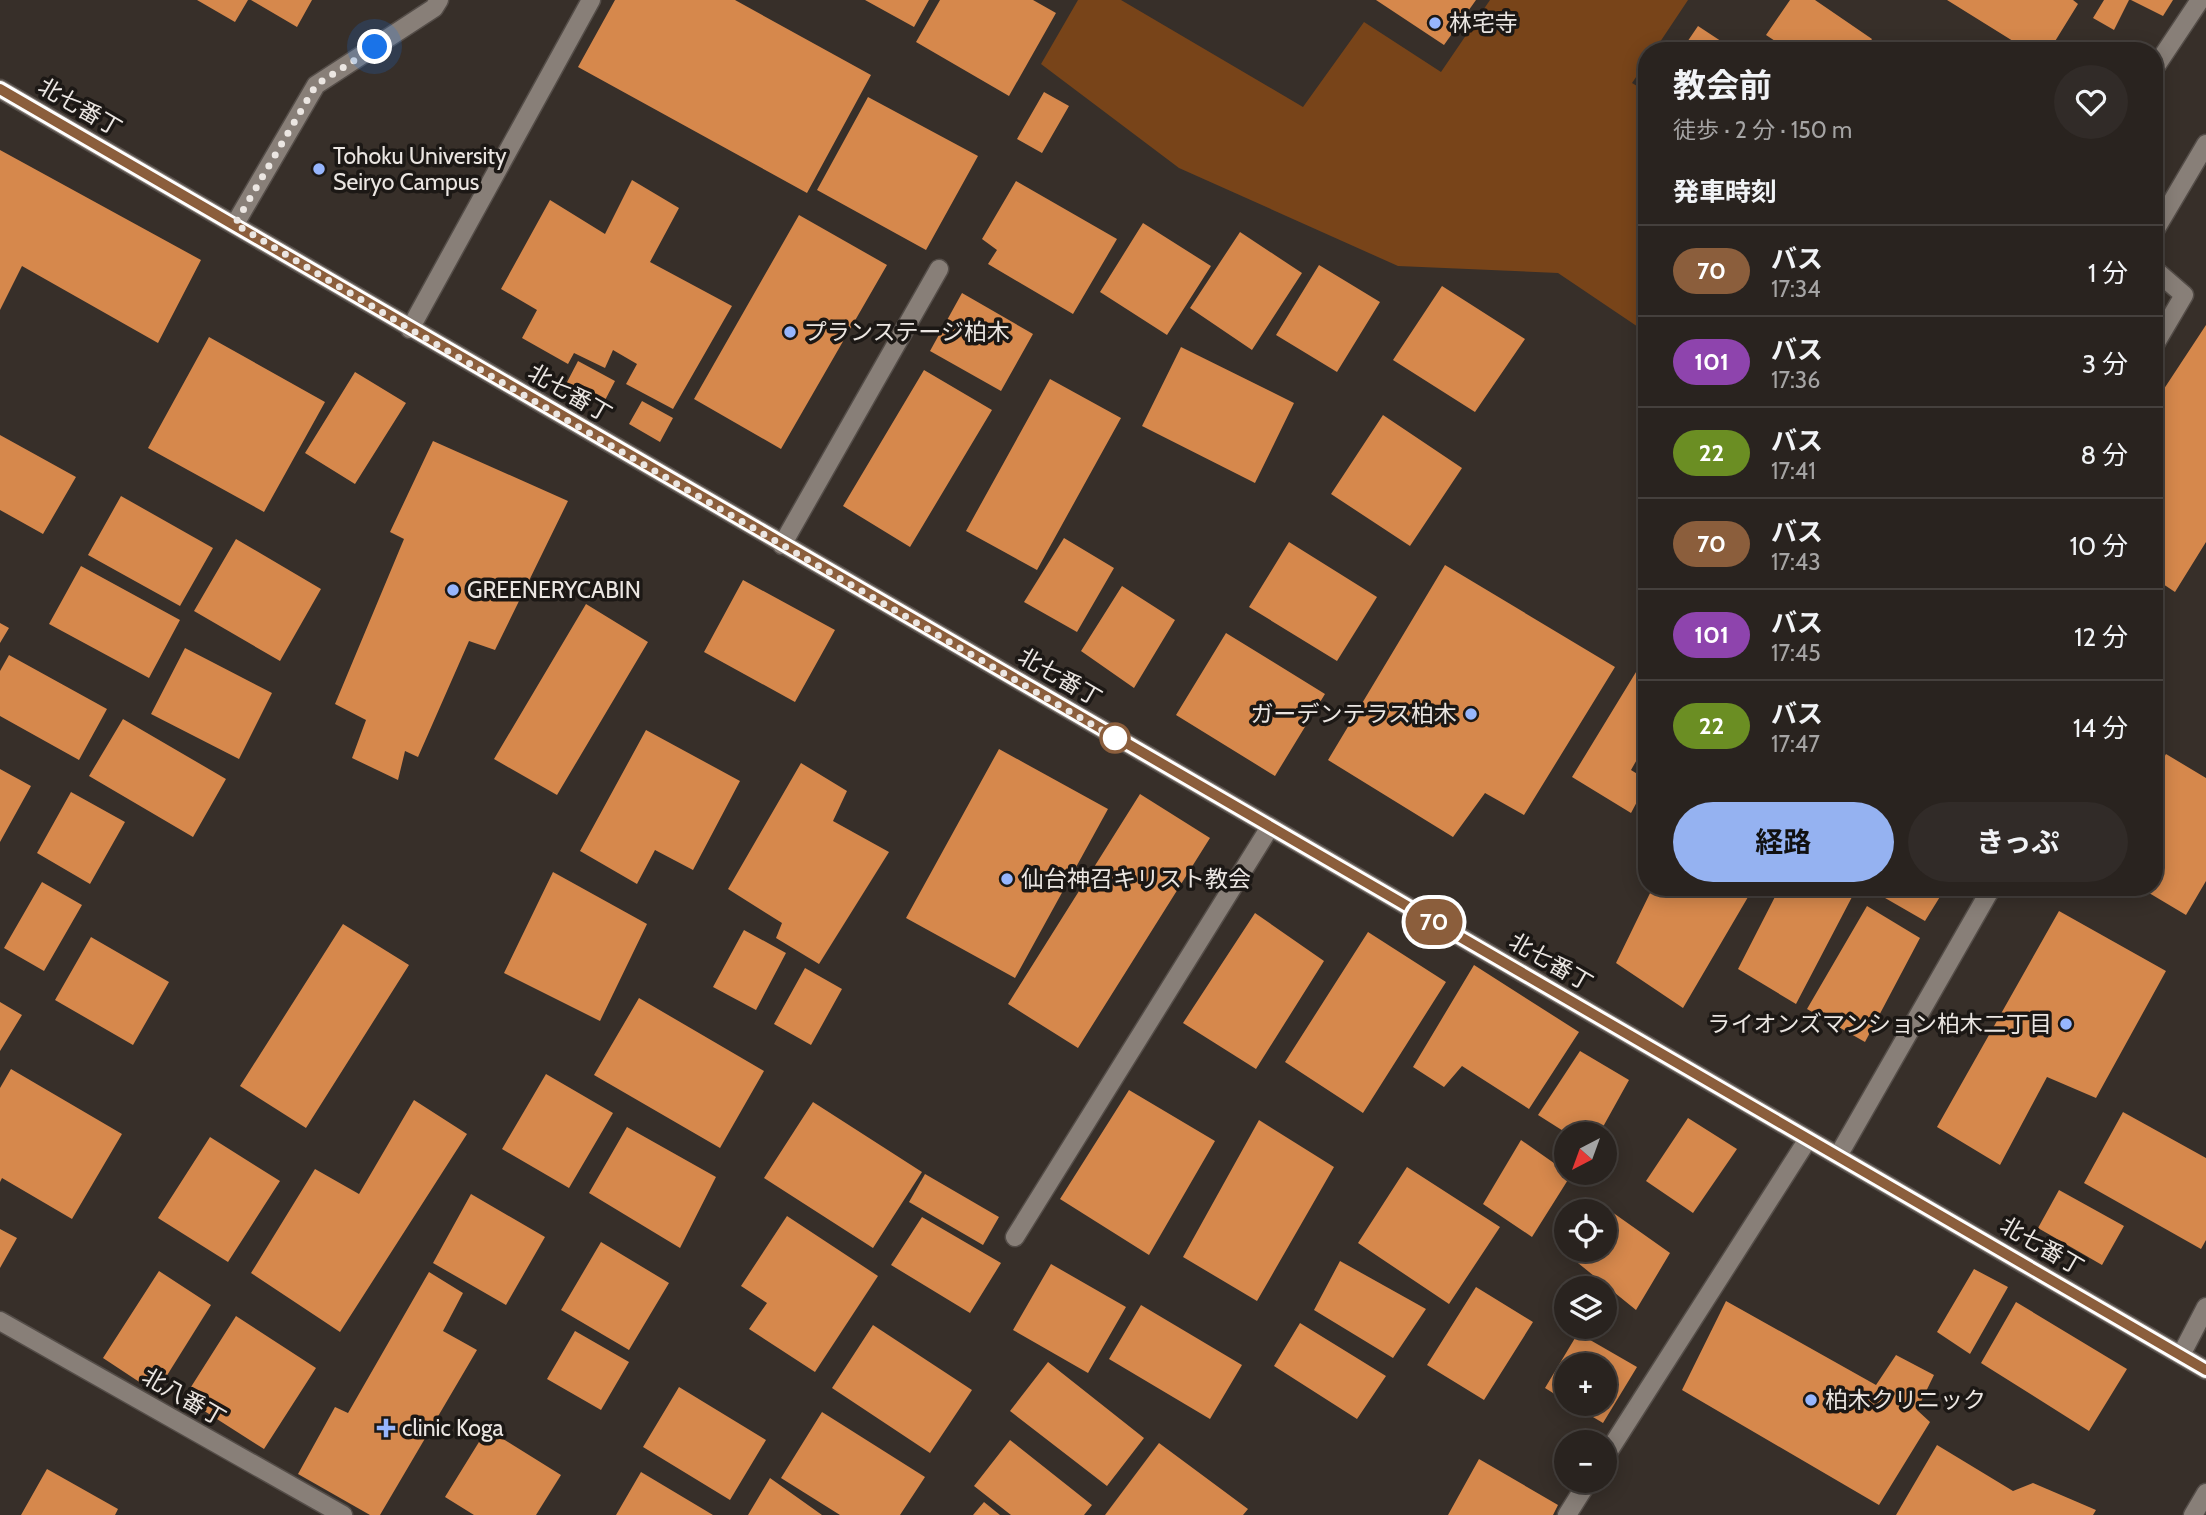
<!DOCTYPE html>
<html lang="ja">
<meta charset="utf-8">
<style>
body{margin:0;font-family:Cabin,"Noto Sans JP",sans-serif;background:#312b28;color:#f1f3f6;height:100vh;display:flex;flex-direction:column;font-size:26px;white-space:nowrap}
*{box-sizing:border-box;margin:0}
p{font-size:23px;color:#a5a4a4}
.icon{flex:none;width:38px;height:38px;fill:none;stroke:currentColor;stroke-width:2;stroke-linecap:round;stroke-linejoin:round}
.map{position:relative;flex:1;overflow:hidden}
.side{position:absolute;left:1638px;top:42px;width:525px;height:854px;display:flex;flex-direction:column;background:#29231f;border-radius:28px;box-shadow:0 4px 18px #0003,0 0 0 2px #45403d}
.side>*{flex:none}
.badge{padding:0 14px;border-radius:23px;font-size:24px;line-height:46px}
.needle{width:46px;rotate:221deg}
.controls{position:absolute;left:1554px;top:1122px;display:grid;gap:14px}
.controls a{display:grid;place-items:center;width:63px;height:63px;border-radius:50%;background:#29231f;box-shadow:0 4px 18px #0003,0 0 0 2px #45403d;font-size:35px}
.you{position:absolute;width:35px;height:35px;margin:-18px;border:5px solid #fff;border-radius:50%;background:#1a73e8;box-shadow:0 0 0 10px #1a73e833}
.map>.badge{position:absolute;translate:-50% -50%;box-shadow:0 0 0 4px #fff}
h2{padding:0 35px;font-size:26px;line-height:63px}
.round{display:grid;place-items:center;flex:none;width:74px;height:74px;border-radius:37px;background:#312b28}
.headline{display:flex;align-items:center;justify-content:space-between;height:119px;padding:0 35px}
h1{font-size:33px;font-weight:700;line-height:52px}
.action{display:flex;gap:14px;margin-top:auto;padding:14px 35px}
.action a{flex:1;height:80px;border-radius:42px;background:#95b2f1;color:#111;font-size:28px;font-weight:700;line-height:80px;text-align:center}
.action a+a{background:#312b28;color:#f1f3f6}
ul{padding:0;list-style:none}
li{display:flex;align-items:center;gap:21px;height:91px;padding:0 35px;border-top:2px solid #45403d}
li div{flex:1}
li b{display:block;font-size:26px}
li em{font-style:normal}
li .badge{min-width:77px;font-weight:700;text-align:center}
.map>svg:first-child{display:block}
.green{fill:#784419}
.building{fill:#d6884c}
.lines{fill:none;stroke-linecap:round;stroke-linejoin:round}
.lane-casing{stroke:#544d48;stroke-width:21}
.street-casing{stroke:#544d48;stroke-width:21}
.secondary-casing{stroke:#544d48;stroke-width:21}
.lane{stroke:#887f78;stroke-width:18}
.street{stroke:#887f78;stroke-width:18}
.secondary{stroke:#887f78;stroke-width:18}
.line-casing{stroke:#fff;stroke-width:16}
.line{stroke:#8b5e3c;stroke-width:10}
.walk{stroke:#ebe6e2;stroke-width:7;stroke-dasharray:0 12.6}
.poi-dot{fill:#97b6fd;stroke:#1c1815;stroke-width:2.5}
.stop-dot{fill:#fff;stroke:#8b5e3c;stroke-width:3.5}
.labels{text-anchor:middle;stroke-width:7;stroke-linejoin:round;paint-order:stroke}
.poi-label{font-size:23px;fill:#ebe6e2;stroke:#1c1815;text-anchor:start}
.street-label{font-size:23px;fill:#ebe6e2;stroke:#1c1815}
</style>
<div class="map">
<svg width="2206" height="1515" viewBox="0 0 2206 1515">
<rect width="100%" height="100%" fill="#372f29"/>
<path class="green" d="M 1078,0 L 1121,0 L 1303,107 L 1364,22 L 1441,72 L 1490,0 L 1688,0 L 1654,51 L 1647,51 L 1647,61 L 1632,83 L 1647,92 L 1647,333 L 1558,273 L 1398,266 L 1179,168 L 1041,64 Z"/>
<path class="building" d="M 197,0 L 248,0 L 235,22 Z
M 251,0 L 312,0 L 297,27 Z
M 615,0 L 735,0 L 871,75 L 807,193 L 578,67 Z
M 865,0 L 929,0 L 914,27 Z
M 940,0 L 1033,0 L 1056,13 L 1009,96 L 916,42 Z
M 1376,0 L 1476,0 L 1444,45 Z
M 1790,0 L 1815,0 L 1872,39 L 1864,51 L 1790,51 L 1766,35 Z
M 1947,0 L 2073,0 L 2078,4 L 2049,51 L 2029,51 Z
M 2104,0 L 2129,0 L 2114,30 L 2093,18 Z
M 2131,0 L 2173,0 L 2163,16 Z
M 1698,26 L 1736,51 L 1681,51 Z
M 1044,92 L 1069,106 L 1042,153 L 1017,139 Z
M 868,97 L 978,156 L 926,250 L 817,190 Z
M 0,150 L 201,260 L 158,343 L 22,266 L 0,310 Z
M 632,180 L 679,208 L 650,262 L 732,306 L 673,409 L 626,384 L 637,364 L 613,350 L 605,368 L 574,353 L 568,364 L 522,338 L 537,310 L 501,289 L 550,200 L 605,234 Z
M 1016,181 L 1117,239 L 1073,314 L 988,264 L 997,250 L 982,239 Z
M 799,215 L 887,265 L 781,449 L 694,399 Z
M 1143,223 L 1211,266 L 1167,335 L 1100,292 Z
M 1240,232 L 1302,273 L 1252,350 L 1190,308 Z
M 1319,265 L 1380,302 L 1337,372 L 1276,335 Z
M 1442,286 L 1525,339 L 1475,412 L 1393,360 Z
M 962,293 L 1033,334 L 1001,391 L 930,351 Z
M 2206,325 L 2206,542 L 2175,592 L 2154,578 L 2154,404 Z
M 209,337 L 325,402 L 264,512 L 148,448 Z
M 1181,347 L 1294,403 L 1255,483 L 1142,426 Z
M 578,361 L 615,381 L 602,406 L 565,386 Z
M 924,370 L 992,410 L 910,547 L 843,506 Z
M 355,372 L 406,403 L 355,484 L 305,453 Z
M 1050,379 L 1121,418 L 1037,570 L 966,531 Z
M 642,401 L 673,418 L 660,442 L 629,424 Z
M 1383,415 L 1462,468 L 1410,546 L 1331,494 Z
M 0,435 L 76,477 L 43,534 L 0,510 Z
M 433,441 L 568,501 L 495,650 L 469,641 L 418,757 L 405,751 L 398,780 L 352,758 L 366,720 L 335,704 L 404,539 L 390,532 Z
M 121,496 L 213,548 L 180,606 L 88,555 Z
M 1064,538 L 1114,568 L 1077,632 L 1024,602 Z
M 236,539 L 321,589 L 280,661 L 194,611 Z
M 1289,542 L 1377,597 L 1337,661 L 1249,607 Z
M 1445,565 L 1615,667 L 1524,815 L 1485,793 L 1453,837 L 1328,760 Z
M 81,566 L 180,620 L 149,678 L 49,624 Z
M 743,580 L 835,630 L 795,702 L 704,652 Z
M 1122,586 L 1175,620 L 1134,688 L 1081,651 Z
M 586,604 L 648,642 L 557,795 L 494,759 Z
M 0,623 L 9,628 L 0,643 Z
M 1226,633 L 1325,694 L 1275,776 L 1176,715 Z
M 185,648 L 272,693 L 239,759 L 151,714 Z
M 1647,654 L 1647,742 L 1631,770 L 1647,780 L 1647,783 L 1631,813 L 1572,777 Z
M 9,655 L 107,709 L 79,760 L 0,716 L 0,671 Z
M 123,719 L 226,779 L 193,837 L 89,776 Z
M 646,730 L 740,781 L 693,870 L 655,850 L 637,884 L 580,851 Z
M 999,749 L 1108,809 L 1015,978 L 906,918 Z
M 2166,754 L 2206,778 L 2206,881 L 2186,915 L 2139,887 L 2154,887 L 2154,775 Z
M 801,763 L 847,791 L 833,821 L 889,852 L 819,964 L 776,938 L 782,923 L 728,889 Z
M 0,769 L 31,786 L 0,842 Z
M 71,792 L 125,822 L 90,884 L 37,853 Z
M 1140,794 L 1210,838 L 1078,1048 L 1008,1004 Z
M 553,872 L 647,924 L 600,1021 L 504,973 Z
M 42,882 L 82,905 L 44,971 L 4,948 Z
M 1653,887 L 1664,887 L 1669,891 L 1671,887 L 1728,887 L 1748,897 L 1683,1008 L 1616,963 Z
M 1780,887 L 1836,887 L 1852,897 L 1796,1004 L 1738,969 Z
M 1866,887 L 1946,887 L 1925,921 Z
M 1867,906 L 1920,938 L 1865,1042 L 1807,1009 Z
M 2059,911 L 2166,971 L 2096,1098 L 2047,1077 L 2000,1165 L 1937,1127 Z
M 1255,913 L 1324,961 L 1256,1069 L 1183,1023 Z
M 343,924 L 409,965 L 306,1128 L 240,1086 Z
M 744,930 L 786,953 L 756,1010 L 713,987 Z
M 1368,932 L 1446,982 L 1363,1113 L 1285,1062 Z
M 91,937 L 169,982 L 133,1045 L 55,1000 Z
M 1474,965 L 1579,1032 L 1529,1109 L 1462,1066 L 1444,1087 L 1413,1067 Z
M 805,968 L 842,989 L 811,1045 L 774,1024 Z
M 639,998 L 764,1071 L 720,1148 L 594,1075 Z
M 0,1002 L 22,1015 L 0,1051 Z
M 1580,1051 L 1629,1080 L 1599,1134 L 1568,1134 L 1538,1115 Z
M 11,1069 L 122,1134 L 72,1219 L 2,1178 L 0,1182 L 0,1088 Z
M 546,1074 L 613,1113 L 569,1188 L 502,1149 Z
M 1129,1090 L 1215,1141 L 1149,1255 L 1060,1199 Z
M 414,1100 L 467,1134 L 340,1332 L 251,1273 L 315,1169 L 359,1194 Z
M 813,1102 L 922,1172 L 873,1248 L 764,1178 Z
M 2123,1112 L 2206,1158 L 2206,1240 L 2201,1249 L 2084,1183 Z
M 1688,1118 L 1737,1149 L 1693,1213 L 1646,1181 Z
M 1259,1120 L 1334,1167 L 1257,1301 L 1183,1257 Z
M 627,1127 L 716,1177 L 680,1248 L 589,1193 Z
M 210,1137 L 280,1181 L 228,1262 L 158,1218 Z
M 1521,1140 L 1571,1175 L 1532,1237 L 1483,1204 Z
M 1407,1167 L 1500,1227 L 1449,1304 L 1358,1243 Z
M 925,1174 L 999,1217 L 983,1245 L 909,1202 Z
M 2059,1190 L 2124,1226 L 2102,1265 L 2038,1228 Z
M 471,1194 L 545,1237 L 506,1305 L 433,1263 Z
M 1612,1212 L 1670,1253 L 1636,1310 L 1578,1263 L 1587,1250 L 1605,1250 L 1605,1222 Z
M 787,1216 L 878,1276 L 815,1372 L 749,1329 L 767,1303 L 741,1286 Z
M 922,1217 L 1001,1263 L 970,1313 L 891,1265 Z
M 0,1229 L 17,1238 L 0,1268 Z
M 601,1242 L 669,1283 L 629,1350 L 561,1310 Z
M 1340,1261 L 1426,1309 L 1393,1358 L 1314,1310 Z
M 1051,1264 L 1126,1307 L 1088,1373 L 1013,1330 Z
M 1974,1269 L 2008,1287 L 1970,1354 L 1937,1332 Z
M 159,1271 L 211,1305 L 156,1393 L 103,1358 Z
M 429,1272 L 463,1293 L 443,1331 L 477,1350 L 380,1515 L 370,1515 L 298,1474 L 335,1407 L 348,1413 Z
M 1476,1287 L 1533,1322 L 1484,1400 L 1427,1365 Z
M 1726,1301 L 1876,1385 L 1896,1355 L 1934,1375 L 1917,1410 L 1930,1422 L 1879,1505 L 1682,1390 Z
M 2016,1302 L 2127,1369 L 2089,1431 L 1981,1363 Z
M 1141,1305 L 1242,1365 L 1210,1419 L 1109,1359 Z
M 236,1316 L 316,1368 L 264,1449 L 184,1398 Z
M 1300,1323 L 1386,1376 L 1357,1419 L 1274,1366 Z
M 873,1325 L 972,1390 L 930,1453 L 832,1388 Z
M 575,1331 L 629,1362 L 601,1410 L 547,1379 Z
M 1578,1333 L 1637,1367 L 1603,1423 L 1571,1404 L 1605,1404 L 1605,1365 L 1566,1365 L 1566,1401 L 1545,1388 Z
M 1048,1362 L 1144,1438 L 1107,1486 L 1010,1411 Z
M 679,1387 L 766,1440 L 730,1500 L 643,1447 Z
M 822,1412 L 925,1477 L 900,1515 L 840,1515 L 781,1478 Z
M 487,1429 L 561,1475 L 536,1515 L 474,1515 L 445,1497 Z
M 1010,1440 L 1092,1505 L 1084,1515 L 1011,1515 L 974,1486 Z
M 1159,1443 L 1248,1509 L 1243,1515 L 1105,1515 Z
M 1937,1445 L 2013,1491 L 2033,1483 L 2096,1510 L 2093,1515 L 1896,1515 Z
M 1479,1459 L 1558,1505 L 1553,1515 L 1448,1515 Z
M 47,1469 L 118,1509 L 115,1515 L 21,1515 Z
M 641,1472 L 713,1515 L 616,1515 Z
M 770,1478 L 822,1515 L 748,1515 Z
M 984,1502 L 1000,1515 L 973,1515 Z"/>
<g class="lines">
<g class="lane-casing">
<path id="lane" d="M 2154,69 L 2200,0
M 235,224 L 316,85 L 434,8 L 439,0
M 2154,232 L 2206,144
M 2154,269 L 2184,295 L 2154,346
M 410,329 L 591,0
M 782,545 L 939,269
M 1838,1156 L 1992,887
M 1015,1237 L 1270,827
M 2181,1355 L 2206,1307
M 1605,1457 L 1808,1139
M 1567,1515 L 1589,1480
M 2193,1515 L 2206,1493"/>
</g>
<g class="street-casing">
<path id="street" d="M 0,1321 L 343,1515"/>
</g>
<g class="secondary-casing">
<path id="secondary" d="M 0,89 L 2206,1370"/>
</g>
<use href="#lane" class="lane"/>
<use href="#street" class="street"/>
<use href="#secondary" class="secondary"/>
</g>
<g class="lines">
<g class="line-casing">
<path id="line" d="M 0,89 L 2206,1370"/>
</g>
<use href="#line" class="line"/>
<path class="walk" d="M 375,47 L 316,85 L 235,224 L 410,329 L 1124,743 L 1115,738"/>
</g>
<g class="poi-dot">
<circle cx="1435" cy="23" r="7"/>
<circle cx="319" cy="169" r="7"/>
<circle cx="790" cy="332" r="7"/>
<circle cx="453" cy="590" r="7"/>
<circle cx="1471" cy="714" r="7"/>
<circle cx="1007" cy="879" r="7"/>
<circle cx="2066" cy="1024" r="7"/>
<circle cx="1811" cy="1400" r="7"/>
<path d="M382.5 1417.5h7v7h7v7h-7v7h-7v-7h-7v-7h7z"/>
</g>
<circle class="stop-dot" cx="1115" cy="738" r="14"/>
<g class="labels">
<g class="poi-label">
<text x="1449" y="31">林宅寺</text>
<text x="333" y="164">Tohoku University<tspan x="333" dy="26">Seiryo Campus</tspan></text>
<text x="804" y="340">プランステージ柏木</text>
<text x="467" y="598">GREENERYCABIN</text>
<text x="1457" y="722" text-anchor="end">ガーデンテラス柏木</text>
<text x="1021" y="887">仙台神召キリスト教会</text>
<text x="2052" y="1032" text-anchor="end">ライオンズマンション柏木二丁目</text>
<text x="1825" y="1408">柏木クリニック</text>
<text x="402" y="1436">clinic Koga</text>
</g>
<g class="street-label">
<text transform="translate(80 107) rotate(30)" y="8">北七番丁</text>
<text transform="translate(570 393) rotate(30)" y="8">北七番丁</text>
<text transform="translate(1060 677) rotate(30)" y="8">北七番丁</text>
<text transform="translate(1551 962) rotate(30)" y="8">北七番丁</text>
<text transform="translate(2042 1246) rotate(30)" y="8">北七番丁</text>
<text transform="translate(184 1397) rotate(30)" y="8">北八番丁</text>
</g>
</g>
</svg>
<div class="controls">
<a><svg class="needle" viewBox="-14 -14 28 28"><path d="M0-13l5 13h-10z" fill="#e53935"/><path d="M0 13l5-13h-10z" fill="#a5a4a4"/></svg></a>
<a><svg class="icon" aria-label="locate" viewBox="0 0 24 24"><circle cx="12" cy="12" r="6"/><path d="M12 2v4M12 18v4M2 12h4M18 12h4"/></svg></a>
<a><svg class="icon" aria-label="layers" viewBox="0 0 24 24"><path d="M12 4l9 5-9 5-9-5zM3 14l9 5 9-5"/></svg></a>
<a>+</a>
<a>−</a>
</div>
<div class="you" style="left:375px;top:47px"></div>
<b class="badge" style="left:1434px;top:922px;background:#8b5e3c;color:#fff">70</b>
<section class="side">
<div class="headline"><div><h1>教会前</h1><p>徒歩 · 2 分 · 150 m</p></div><a class="round"><svg class="icon" aria-label="heart" viewBox="0 0 24 24"><path d="M12 20l-8-8c-3-5 5-10 8-4 3-6 11-1 8 4z"/></svg></a></div>
<h2>発車時刻</h2>
<ul>
<li><span class="badge" style="background:#8b5e3c;color:#fff">70</span><div><b>バス</b><p>17:34</p></div><em>1 分</em></li>
<li><span class="badge" style="background:#8e44ad;color:#fff">101</span><div><b>バス</b><p>17:36</p></div><em>3 分</em></li>
<li><span class="badge" style="background:#6b8e23;color:#fff">22</span><div><b>バス</b><p>17:41</p></div><em>8 分</em></li>
<li><span class="badge" style="background:#8b5e3c;color:#fff">70</span><div><b>バス</b><p>17:43</p></div><em>10 分</em></li>
<li><span class="badge" style="background:#8e44ad;color:#fff">101</span><div><b>バス</b><p>17:45</p></div><em>12 分</em></li>
<li><span class="badge" style="background:#6b8e23;color:#fff">22</span><div><b>バス</b><p>17:47</p></div><em>14 分</em></li>
</ul>
<div class="action"><a>経路</a><a>きっぷ</a></div>
</section>
</div>
